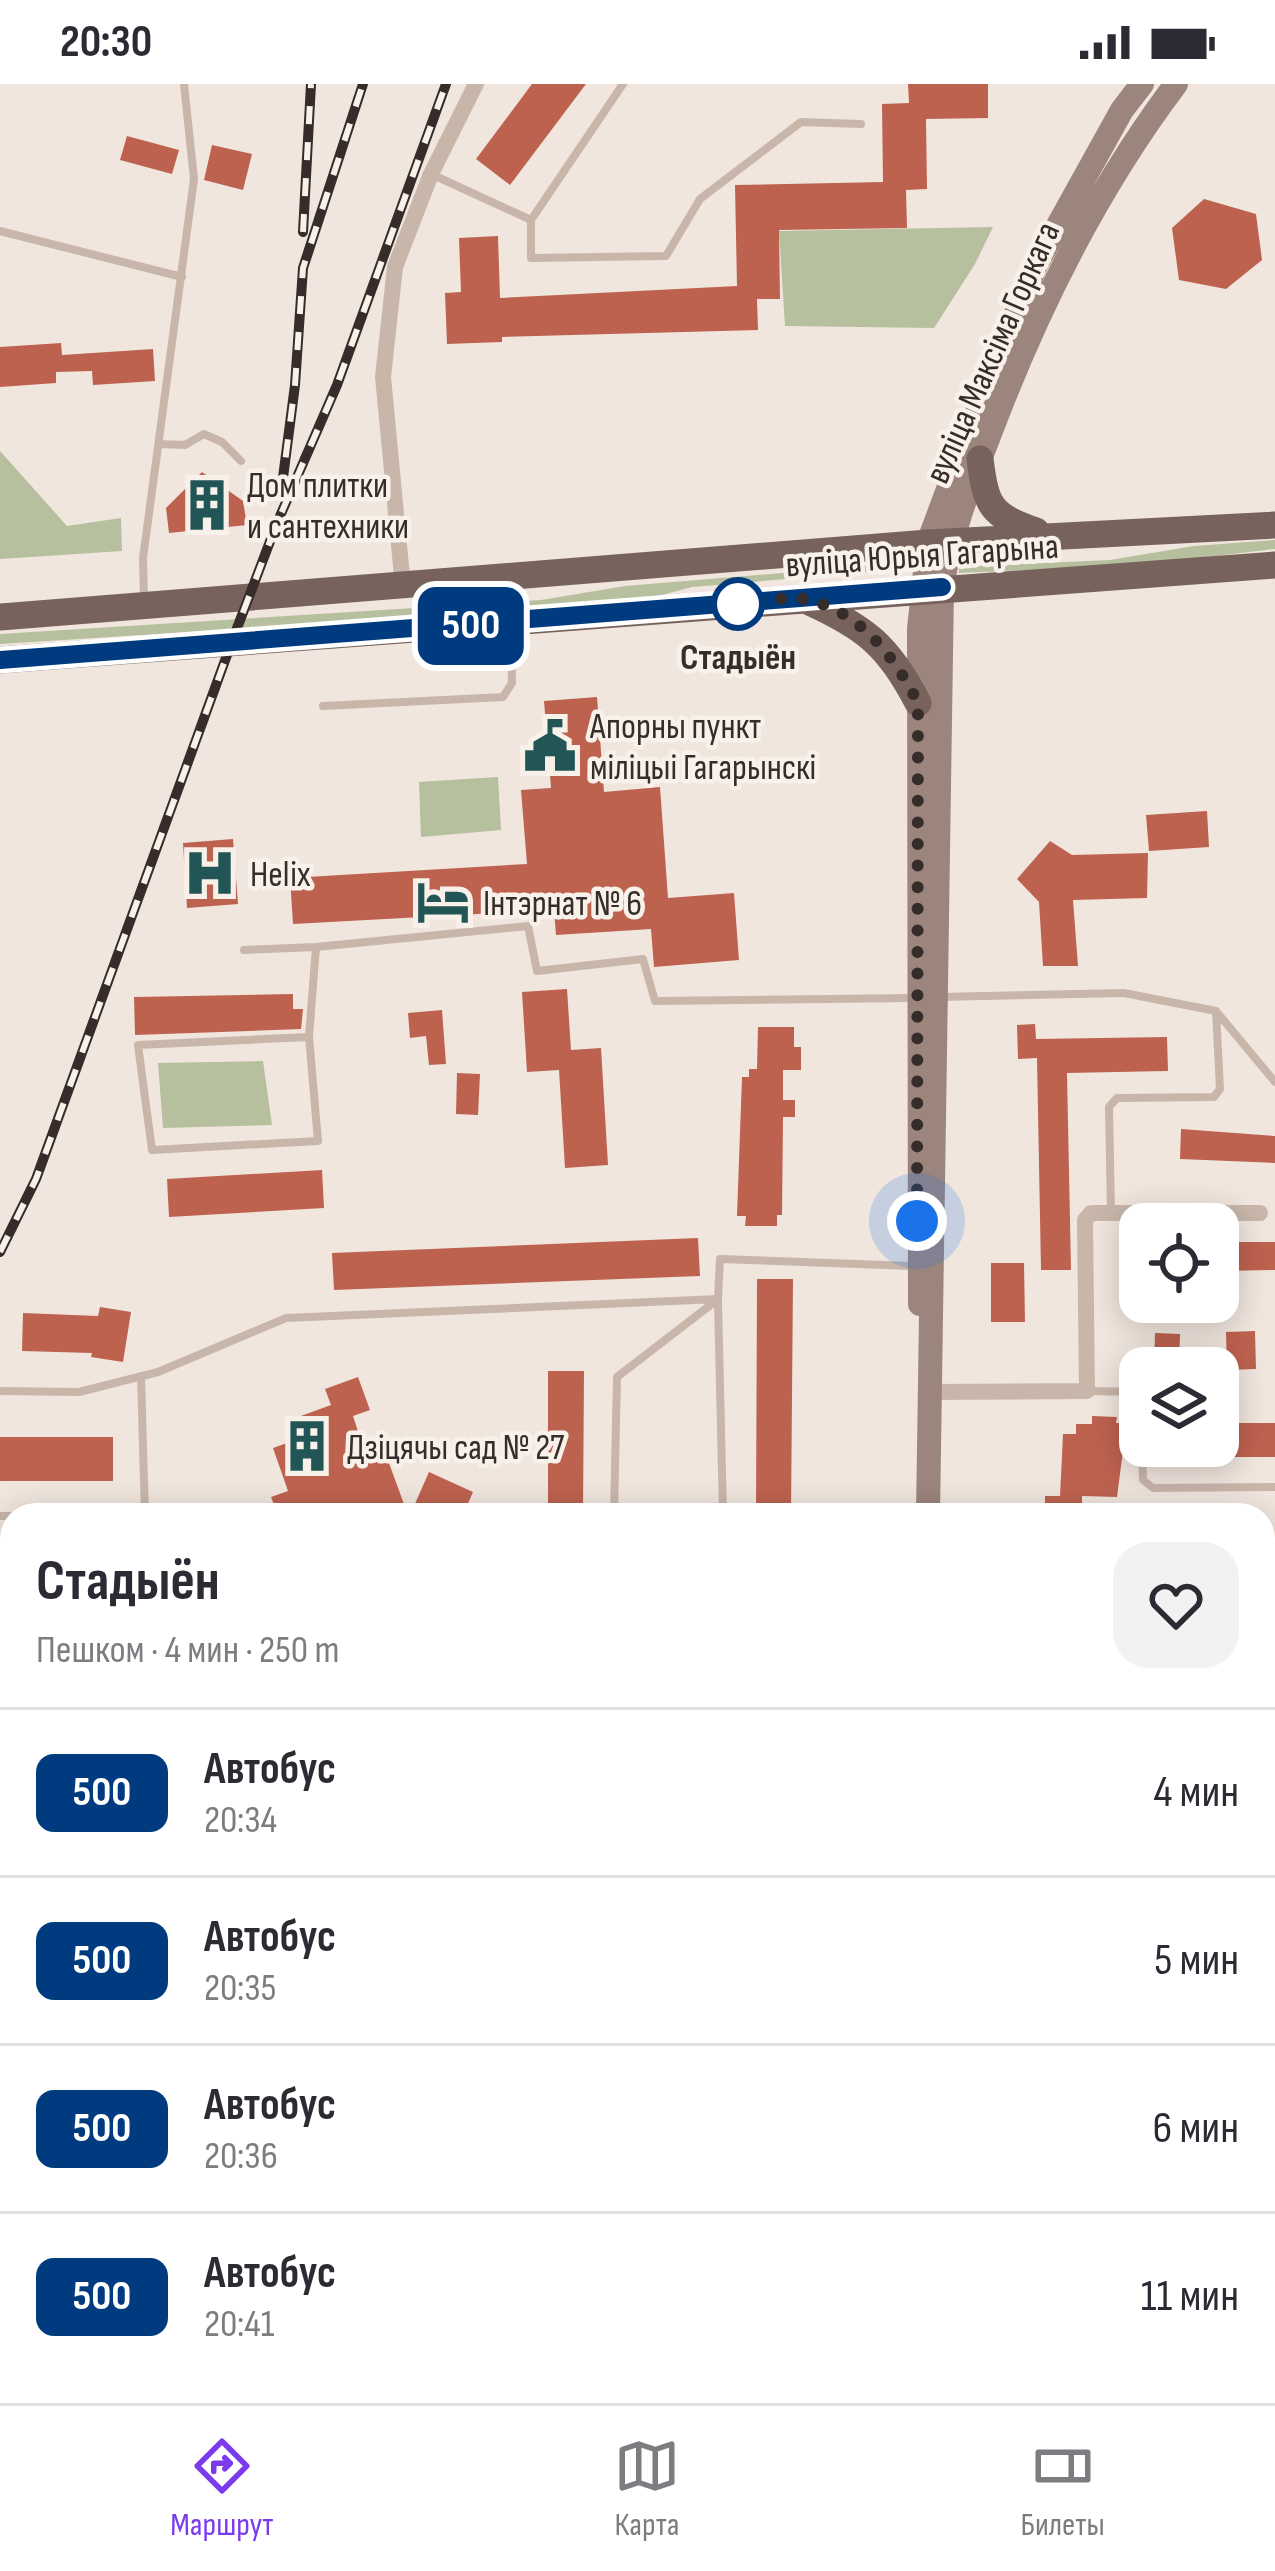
<!DOCTYPE html>
<html lang="ru">
<meta charset="utf-8">
<style>
body{margin:0;font-family:"Sofia Sans Condensed",sans-serif;background:#f2f2f3;color:#2b2b33;height:100vh;display:flex;flex-direction:column;font-size:45px;white-space:nowrap}
*{box-sizing:border-box;margin:0}
p{font-size:39px;color:#7c7c81}
.icon{flex:none;width:66px;height:66px;fill:none;stroke:currentColor;stroke-width:2;stroke-linecap:round;stroke-linejoin:round}
.map{position:relative;flex:1;overflow:hidden}
.drawer{position:absolute;left:0px;top:1419px;width:1275px;height:900px;display:flex;flex-direction:column;background:#fff;border-radius:36px 36px 0 0;box-shadow:0 6px 30px #0003}
.drawer>*{flex:none}
.badge{padding:0 24px;border-radius:18px;font-size:42px;line-height:78px}
.buttons{position:absolute;left:1119px;top:1119px;display:grid;gap:24px}
.buttons a{display:grid;place-items:center;width:120px;height:120px;border-radius:24px;background:#fff;box-shadow:0 6px 30px #0003;font-size:60px}
.you{position:absolute;width:60px;height:60px;margin:-30px;border:9px solid #fff;border-radius:50%;background:#1a73e8;box-shadow:0 0 0 18px #1a73e833}
.map>.badge{position:absolute;translate:-50% -50%;box-shadow:0 0 0 6px #fff}
.round{display:grid;place-items:center;flex:none;width:126px;height:126px;border-radius:36px;background:#f2f2f3}
.headline{display:flex;align-items:center;justify-content:space-between;height:204px;padding:0 36px}
h1{font-size:57px;font-weight:700;line-height:90px}
ul{padding:0;list-style:none}
li{display:flex;align-items:center;gap:36px;height:168px;padding:0 36px;border-top:3px solid #e1e1e2}
li div{flex:1}
li b{display:block;font-size:45px}
li em{font-style:normal}
li .badge{min-width:132px;font-weight:700;text-align:center}
.status{display:flex;justify-content:space-between;align-items:center;height:84px;padding:0 60px;background:#fff;direction:ltr}
.status svg{height:33px;fill:currentColor}
.dock{display:flex;justify-content:space-around;align-items:center;height:168px;border-top:3px solid #e1e1e2;background:#fff;font-size:33px;color:#7c7c81}
.dock a{display:grid;justify-items:center;gap:6px}
.dock .on{color:#7c3aed}
.map>svg:first-child{display:block}
.green{fill:#b6bf9e}
.building{fill:#bd624f}
.lines{fill:none;stroke-linecap:round;stroke-linejoin:round}
.lane{stroke:#c8b6aa;stroke-width:8}
.street{stroke:#c8b6aa;stroke-width:16}
.secondary{stroke:#9b857c;stroke-width:24}
.primary{stroke:#77635b;stroke-width:27}
.rail-casing{stroke:#362c29;stroke-width:10}
.rail{stroke:#f8f1ea;stroke-width:6;stroke-dasharray:18;stroke-linecap:butt}
.line-casing{stroke:#fff;stroke-width:27}
.line{stroke:#003b80;stroke-width:18}
.walk{stroke:#362c29;stroke-width:12;stroke-dasharray:0 21.6}
.stop-dot{fill:#fff;stroke:#003b80;stroke-width:6}
.labels{text-anchor:middle;stroke-width:9;stroke-linejoin:round;paint-order:stroke}
.street-label{font-size:36px;fill:#362c29;stroke:#f8f1ea}
.poi-label{font-size:36px;fill:#362c29;stroke:#f8f1ea;text-anchor:start}
.stop-label{font-size:36px;font-weight:bold;fill:#362c29;stroke:#f8f1ea}
</style>
<div class="status"><b>20:30</b><svg viewBox="0 0 49 12"><path d="M0 12V9h3v3zM5 12V6h3v6zM10 12V3h3v9zM15 12V0h3v12zM26 1h20v11H26zM47 4h2v5h-2z"/></svg></div>
<div class="map">
<svg width="1275" height="2319" viewBox="0 0 1275 2319">
<rect width="100%" height="100%" fill="#f1e6de"/>
<path class="green" d="M 993,143 L 975,180 L 934,244 L 785,242 L 779,147 Z
M 0,367 L 67,442 L 121,434 L 122,467 L 0,475 Z
M 1275,456 L 1275,465 L 1131,482 L 959,489 L 959,483 L 1110,476 L 1194,462 Z
M 904,479 L 904,485 L 692,503 L 628,520 L 0,560 L 0,550 L 541,516 L 625,502 Z
M 498,693 L 501,746 L 421,753 L 419,698 Z
M 263,977 L 272,1041 L 163,1044 L 158,979 Z"/>
<path class="building" d="M 532,0 L 586,0 L 510,101 L 476,75 Z
M 908,0 L 988,0 L 988,34 L 926,35 L 927,105 L 906,106 L 907,144 L 779,146 L 780,215 L 757,215 L 758,246 L 502,253 L 502,258 L 447,260 L 445,209 L 461,208 L 459,154 L 498,152 L 500,214 L 737,202 L 735,101 L 883,98 L 882,20 L 909,19 Z
M 127,52 L 179,66 L 172,90 L 120,76 Z
M 212,61 L 252,70 L 243,106 L 204,96 Z
M 1204,115 L 1256,130 L 1262,176 L 1226,205 L 1179,196 L 1172,144 Z
M 61,259 L 62,271 L 153,265 L 155,297 L 93,301 L 92,287 L 56,288 L 56,299 L 0,303 L 0,263 Z
M 202,388 L 243,417 L 247,441 L 169,449 L 166,424 Z
M 597,613 L 604,708 L 660,703 L 668,814 L 734,809 L 739,876 L 654,883 L 651,845 L 556,851 L 554,826 L 293,840 L 290,794 L 527,780 L 521,706 L 551,704 L 544,617 Z
M 1207,727 L 1209,763 L 1149,767 L 1146,731 Z
M 233,755 L 238,820 L 187,824 L 183,759 Z
M 1050,757 L 1072,771 L 1148,769 L 1147,814 L 1073,816 L 1078,882 L 1043,882 L 1039,818 L 1017,795 Z
M 567,905 L 571,966 L 601,964 L 608,1081 L 565,1084 L 559,986 L 527,988 L 522,908 Z
M 293,910 L 293,925 L 303,925 L 301,945 L 135,951 L 134,913 Z
M 442,926 L 446,980 L 429,981 L 426,952 L 410,954 L 408,929 Z
M 1035,940 L 1036,955 L 1167,953 L 1168,987 L 1067,989 L 1071,1186 L 1041,1186 L 1037,974 L 1018,975 L 1017,941 Z
M 758,943 L 794,943 L 794,963 L 801,963 L 801,986 L 783,986 L 783,1016 L 795,1016 L 795,1033 L 783,1033 L 782,1131 L 777,1131 L 777,1142 L 745,1142 L 746,1132 L 737,1132 L 742,993 L 749,993 L 749,985 L 757,985 Z
M 457,989 L 480,990 L 478,1031 L 456,1030 Z
M 1181,1045 L 1275,1052 L 1275,1079 L 1180,1075 Z
M 322,1086 L 324,1124 L 169,1133 L 167,1095 Z
M 698,1154 L 700,1192 L 334,1206 L 332,1169 Z
M 1218,1158 L 1275,1158 L 1275,1186 L 1218,1187 Z
M 991,1179 L 1024,1179 L 1025,1238 L 991,1238 Z
M 757,1195 L 793,1195 L 791,1431 L 756,1431 Z
M 100,1223 L 131,1228 L 123,1278 L 91,1273 L 92,1269 L 22,1267 L 23,1229 L 98,1232 Z
M 1255,1247 L 1256,1285 L 1227,1286 L 1226,1248 Z
M 1155,1249 L 1180,1250 L 1179,1283 L 1154,1283 Z
M 548,1287 L 584,1287 L 583,1431 L 548,1431 Z
M 358,1293 L 370,1326 L 353,1332 L 364,1366 L 382,1360 L 408,1431 L 278,1431 L 271,1413 L 288,1407 L 273,1364 L 304,1353 L 298,1333 L 331,1321 L 325,1305 Z
M 1092,1332 L 1117,1333 L 1116,1339 L 1132,1340 L 1132,1360 L 1124,1359 L 1117,1413 L 1082,1412 L 1082,1431 L 1045,1431 L 1045,1412 L 1060,1412 L 1063,1350 L 1076,1350 L 1076,1340 L 1092,1340 Z
M 1218,1339 L 1275,1339 L 1275,1373 L 1218,1373 Z
M 0,1353 L 113,1353 L 113,1397 L 0,1397 Z
M 429,1388 L 473,1408 L 463,1431 L 410,1431 Z"/>
<g class="lines">
<path class="lane" d="M 431,90 L 531,136 L 623,0
M 531,136 L 531,174 L 666,172 L 700,115 L 801,38 L 861,40
M 0,147 L 182,193
M 159,360 L 185,361 L 204,350 L 222,358 L 241,377
M 144,516 L 143,474 L 194,95 L 184,0
M 323,622 L 503,613 L 512,599 L 511,546
M 244,866 L 316,863
M 939,913 L 1124,909 L 1216,927 L 1275,998
M 309,953 L 318,1057 L 152,1066 L 138,961 L 309,953 L 316,863 L 528,842 L 537,887 L 643,875 L 655,917 L 912,914
M 1111,1128 L 1109,1023 L 1117,1014 L 1214,1013 L 1220,1005 L 1216,927
M 718,1217 L 723,1431
M 141,1292 L 145,1431
M 0,1307 L 79,1308 L 158,1288 L 286,1234 L 718,1215 L 720,1175 L 912,1182
M 1088,1307 L 1139,1308 L 1140,1326
M 1142,1362 L 1143,1396 L 1153,1404 L 1275,1403
M 614,1431 L 617,1293 L 717,1216
M 0,1432 L 12,1432
M 1263,1744 L 1275,1743
M 1263,2204 L 1275,2204"/>
<path class="street" d="M 403,503 L 383,293 L 395,183 L 431,90 L 476,0
M 928,1308 L 1087,1307 L 1085,1136 L 1091,1129 L 1260,1129
M 0,1596 L 12,1596
M 0,1882 L 12,1882
M 1263,1896 L 1275,1897
M 0,2156 L 12,2156
M 628,2307 L 628,2319
M 258,2319 L 258,2307"/>
<path class="secondary" d="M 920,1220 L 919,545 L 928,459 L 989,295 L 1036,181 L 1122,26 L 1142,0
M 928,1431 L 942,503 C 951,448 971,399 991,347 C 1038,223 1096,106 1176,0
M 919,2319 L 919,2307"/>
<path class="primary" d="M 980,375 C 986,422 990,431 1036,447
M 807,517 C 865,543 889,562 918,619
M 0,533 L 928,459 L 1275,441
M 0,576 L 1275,481"/>
<g class="rail-casing">
<path id="rail" d="M 303,148 L 311,0
M 281,409 L 295,301 L 303,184 L 363,0
M 0,1168 L 36,1095 L 231,560 L 277,439 L 337,301 L 446,0"/>
</g>
<use href="#rail" class="rail"/>
</g>
<g class="lines">
<g class="line-casing">
<path id="line" d="M 0,576 L 942,503"/>
</g>
<use href="#line" class="line"/>
<path class="walk" d="M 738,520 C 758,519 784,512 804,515 C 858,525 895,573 918,619 L 917,1137"/>
</g>
<defs>
<g id="building-bare" transform="scale(4.14)"><path d="M-4-6H4V6H1V3H-1V6H-4ZM-2.5-4.3h1.7v1.8h-1.7ZM.8-4.3h1.7v1.8H.8ZM-2.5-1h1.7V.8h-1.7ZM.8-1h1.7V.8H.8Z" fill="#255" stroke="#f8f1ea" stroke-width="2.5" paint-order="stroke"/></g>
<g id="civic-bare" transform="scale(4.14)"><path d="M-.6-6.5H3V-4.5H.6V-3L4-1V1h2V6H-6V1h2V-1L-.6-3ZM-1.2 2.5V6h2.4V2.5Z" fill="#255" stroke="#f8f1ea" stroke-width="2.5" paint-order="stroke"/></g>
<g id="hospital-bare" transform="scale(4.14)"><path d="M-5-5h3v3.5h4V-5h3V5h-3V1.5h-4V5h-3Z" fill="#255" stroke="#f8f1ea" stroke-width="2.5" paint-order="stroke"/></g>
<g id="hotel-bare" transform="scale(4.14)"><path d="M-6-4.5h1.5V1H6V5H4.5V3h-9V5H-6ZM-4 0a1.8 1.8 0 1 1 3.6 0ZM.5 0V-2.5h3Q6-2.5 6 0Z" fill="#255" stroke="#f8f1ea" stroke-width="2.5" paint-order="stroke"/></g>
</defs>
<g fill-rule="evenodd">
<use href="#building-bare" x="207" y="421"/>
<use href="#civic-bare" x="550" y="662"/>
<use href="#hospital-bare" x="210" y="789"/>
<use href="#hotel-bare" x="443" y="818"/>
<use href="#building-bare" x="307" y="1362"/>
</g>
<circle class="stop-dot" cx="738" cy="520" r="24"/>
<g class="labels">
<g class="street-label">
<text transform="translate(991 268) rotate(-66)" y="13">вуліца Максіма Горкага</text>
<text transform="translate(922 470) rotate(-4)" y="13">вуліца Юрыя Гагарына</text>
</g>
<g class="poi-label">
<text x="247" y="413">Дом плитки<tspan x="247" dy="41">и сантехники</tspan></text>
<text x="590" y="654">Апорны пункт<tspan x="590" dy="41">міліцыі Гагарынскі</tspan></text>
<text x="250" y="802">Helix</text>
<text x="483" y="831">Інтэрнат № 6</text>
<text x="347" y="1375">Дзіцячы сад № 27</text>
</g>
<g class="stop-label">
<text x="738" y="585">Стадыён</text>
</g>
</g>
</svg>
<div class="buttons">
<a><svg class="icon" aria-label="locate" viewBox="0 0 24 24"><circle cx="12" cy="12" r="6"/><path d="M12 2v4M12 18v4M2 12h4M18 12h4"/></svg></a>
<a><svg class="icon" aria-label="layers" viewBox="0 0 24 24"><path d="M12 4l9 5-9 5-9-5zM3 14l9 5 9-5"/></svg></a>
</div>
<div class="you" style="left:917px;top:1137px"></div>
<b class="badge" style="left:471px;top:542px;background:#003b80;color:#fff">500</b>
<section class="drawer">
<div class="headline"><div><h1>Стадыён</h1><p>Пешком · 4 мин · 250 m</p></div><a class="round"><svg class="icon" aria-label="heart" viewBox="0 0 24 24"><path d="M12 20l-8-8c-3-5 5-10 8-4 3-6 11-1 8 4z"/></svg></a></div>
<ul>
<li><span class="badge" style="background:#003b80;color:#fff">500</span><div><b>Автобус</b><p>20:34</p></div><em>4 мин</em></li>
<li><span class="badge" style="background:#003b80;color:#fff">500</span><div><b>Автобус</b><p>20:35</p></div><em>5 мин</em></li>
<li><span class="badge" style="background:#003b80;color:#fff">500</span><div><b>Автобус</b><p>20:36</p></div><em>6 мин</em></li>
<li><span class="badge" style="background:#003b80;color:#fff">500</span><div><b>Автобус</b><p>20:41</p></div><em>11 мин</em></li>
</ul>
</section>
</div>
<nav class="dock">
<a class="on"><svg class="icon" aria-label="directions" viewBox="0 0 24 24"><path d="M12 3l9 9-9 9-9-9zM9 14v-3h6M13 9l2 2-2 2"/></svg>Маршрут</a>
<a><svg class="icon" aria-label="map" viewBox="0 0 24 24"><path d="M3 6l6-2 6 2 6-2v14l-6 2-6-2-6 2zM9 4v14M15 6v14"/></svg>Карта</a>
<a><svg class="icon" aria-label="tickets" viewBox="0 0 24 24"><path d="M3 7h18v10H3zM15 7v10"/></svg>Билеты</a>
</nav>
